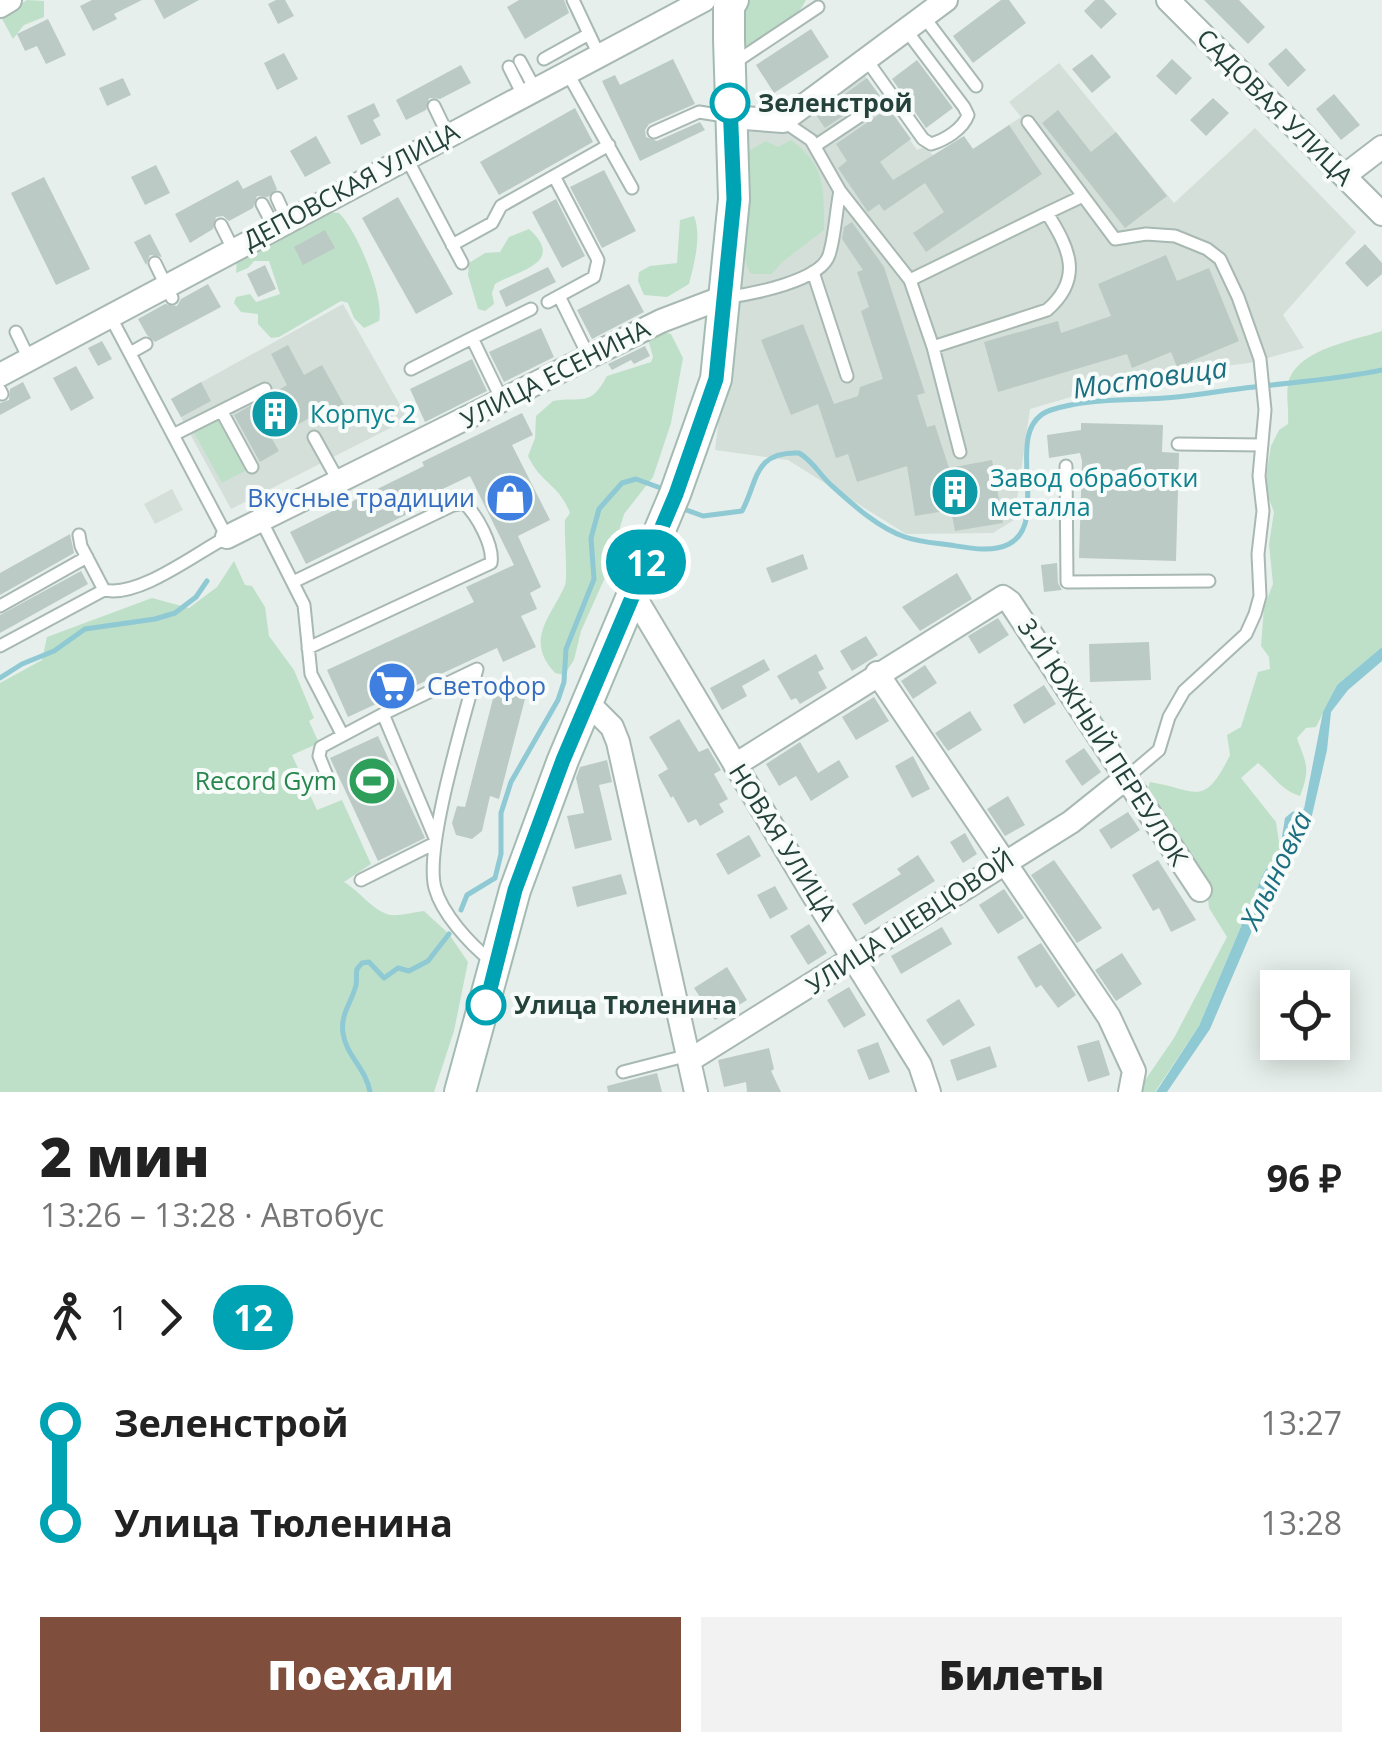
<!DOCTYPE html>
<html lang="ru">
<meta charset="utf-8">
<style>
body{margin:0;font-family:"Open Sans",sans-serif;background:#f2f2f2;color:#222;height:100vh;display:flex;flex-direction:column;font-size:38px;white-space:nowrap}
*{box-sizing:border-box;margin:0}
p{font-size:32px;color:#767676}
.icon{flex:none;width:55px;height:55px;fill:none;stroke:currentColor;stroke-width:2;stroke-linecap:round;stroke-linejoin:round}
.map{position:relative;height:1092px;overflow:hidden}
.side{display:flex;flex-direction:column;background:#fff;flex:1}
.side>*{flex:none}
.badge{padding:0 20px;border-radius:32px;font-size:35px;line-height:65px}
.tools{position:absolute;left:1260px;top:970px;display:grid;gap:20px}
.tools a{display:grid;place-items:center;width:90px;height:90px;border-radius:0px;background:#fff;box-shadow:0 5px 25px #0003;font-size:50px}
.map>.badge{position:absolute;translate:-50% -50%;box-shadow:0 0 0 5px #fff}
.legs{display:flex;align-items:center;gap:15px;height:110px;padding:0 40px;font-size:32px}
.legs p{margin-inline-start:auto}
.headline{display:flex;align-items:center;justify-content:space-between;height:170px;padding:0 40px}
h1{font-size:55px;font-weight:800;line-height:75px}
.action{display:flex;gap:20px;margin-top:auto;padding:20px 40px}
.action a{flex:1;height:115px;border-radius:0px;background:#804e3d;color:#fff;font-size:40px;font-weight:800;line-height:115px;text-align:center}
.action a+a{background:#f2f2f2;color:#222}
ul{padding:0 40px;list-style:none}
li{display:flex;align-items:center;gap:35px;height:100px;font-size:38px}
li i{display:grid;place-items:center;width:15px;height:100%;margin:0 12px;background:currentColor}
li i::after{content:'';width:25px;height:25px;margin:-12px;border:8px solid;border-radius:50%;background:#fff}
li p{margin-inline-start:auto}
li:first-child i{background:linear-gradient(#0000 50%,currentColor 0)}
li:last-child i{background:linear-gradient(currentColor 50%,#0000 0)}
.map>svg:first-child{display:block}
.built{fill:#d4dfda}
.green{fill:#bfe0c8}
.water{fill:#8ec9d4}
.lines{fill:none;stroke-linecap:round;stroke-linejoin:round}
.stream{stroke:#8ec9d4;stroke-width:5}
.building{fill:#bbcac4}
.lane-casing{stroke:#a8b8b2;stroke-width:15}
.street-casing{stroke:#a8b8b2;stroke-width:26}
.secondary-casing{stroke:#a4bbb3;stroke-width:34}
.lane{stroke:#fff;stroke-width:11}
.street{stroke:#fff;stroke-width:22}
.secondary{stroke:#fff;stroke-width:30}
.line-1-casing{stroke:#fff;stroke-width:22}
.line-1{stroke:#00a3b4;stroke-width:15}
.stop-1-dot{fill:#fff;stroke:#00a3b4;stroke-width:5}
.labels{text-anchor:middle;stroke-width:8;stroke-linejoin:round;paint-order:stroke}
.stop-label{font-size:25px;font-weight:bold;fill:#24423a;stroke:#f7fbf9;text-anchor:start}
.street-label{font-size:25px;fill:#24423a;stroke:#f7fbf9}
.culture-label{font-size:25px;fill:#0d838f;stroke:#f7fbf9;text-anchor:start}
.shop-label{font-size:25px;fill:#366cbe;stroke:#f7fbf9;text-anchor:end}
.leisure-label{font-size:25px;fill:#27864d;stroke:#f7fbf9;text-anchor:end}
.water-label{font-size:28px;font-style:italic;fill:#1c6f80;stroke:#f7fbf9}
</style>
<div class="map">
<svg width="1382" height="1092" viewBox="0 0 1382 1092">
<rect width="100%" height="100%" fill="#e6efeb"/>
<path class="built" d="M 1059,63 L 1174,203 L 1255,128 L 1356,232 L 1283,315 L 1304,348 L 1249,363 L 1143,376 L 1030,409 L 1014,520 L 993,533 L 906,534 L 788,460 L 715,450 L 735,290 L 738,130 L 863,73 L 917,150 L 926,146 L 943,169 L 1021,117 L 1009,102 Z
M 343,304 L 408,419 L 231,509 L 171,399 Z
M 172,489 L 183,510 L 155,524 L 144,504 Z"/>
<path class="green" d="M 27,0 L 44,1 L 44,17 L 24,25 L 13,39 L 1,17 Z
M 750,0 L 806,0 C 794,25 764,40 739,48 L 741,24 Z
M 791,140 C 826,165 824,190 824,230 L 781,263 L 772,274 L 751,274 C 736,254 743,174 750,150 L 766,141 L 778,147 Z
M 328,212 L 339,213 C 357,230 385,298 379,321 L 364,328 L 354,318 L 348,303 L 341,301 L 279,337 L 271,338 L 258,324 L 258,314 L 241,312 L 234,303 L 236,297 L 250,294 L 256,302 L 280,294 L 269,261 L 254,261 L 248,268 L 236,273 L 237,258 Z
M 694,216 C 702,236 694,264 689,284 L 667,297 L 644,295 L 638,281 L 639,272 L 650,266 L 677,263 L 680,220 Z
M 529,229 C 567,263 517,271 495,284 L 492,293 L 494,304 L 485,311 L 478,309 L 468,275 L 469,263 L 485,253 L 500,252 L 509,237 Z
M 659,331 L 671,334 L 683,358 L 671,423 L 653,477 L 624,514 L 607,573 L 581,631 L 574,660 L 564,675 L 555,673 C 523,639 553,615 565,585 C 568,579 564,533 565,520 L 570,513 C 559,484 541,484 528,456 L 535,438 L 536,416 L 553,401 C 582,396 590,408 607,376 L 651,362 L 653,357 L 647,336 Z
M 1382,331 L 1382,647 L 1337,685 L 1316,727 L 1306,728 L 1297,738 C 1306,764 1311,768 1300,796 C 1281,790 1273,775 1258,763 L 1241,778 L 1276,822 L 1280,849 L 1264,872 L 1199,1026 L 1155,1092 L 1137,1092 L 1174,1038 L 1227,937 L 1209,908 L 1206,881 L 1181,839 L 1155,810 L 1146,794 L 1150,782 C 1196,789 1203,810 1230,755 L 1227,735 L 1241,727 L 1258,672 L 1270,669 L 1269,657 L 1261,646 L 1264,607 L 1273,584 L 1269,544 L 1274,512 L 1266,491 L 1267,470 L 1271,446 L 1279,430 L 1288,424 C 1289,411 1286,396 1288,384 C 1296,349 1353,341 1382,331 Z
M 219,418 L 247,470 L 222,483 L 193,431 Z
M 234,561 L 245,585 L 252,586 L 265,607 L 269,636 L 294,670 L 314,718 L 309,721 L 319,743 L 292,755 L 317,810 L 342,800 L 371,864 L 344,882 C 360,891 373,912 391,915 C 400,916 414,912 424,911 L 449,934 L 468,962 L 454,1031 L 434,1092 L 0,1092 L 0,683 L 42,660 L 47,637 L 152,598 L 189,608 L 217,587 Z"/>
<path class="water" d="M 1382,647 L 1382,661 L 1348,690 L 1331,712 L 1327,750 L 1310,824 L 1269,891 L 1210,1029 L 1167,1092 L 1156,1092 L 1199,1026 L 1264,872 L 1280,849 L 1285,818 L 1292,812 L 1304,809 L 1323,712 L 1337,685 Z"/>
<g class="lines">
<path class="stream" d="M 678,507 L 703,516 L 742,511 C 758,482 753,451 799,453 C 813,461 819,474 831,485 C 852,504 878,528 905,537 C 919,542 935,543 950,545 C 969,548 992,553 1009,544 C 1053,521 999,427 1051,410 C 1087,398 1126,401 1164,398 C 1194,396 1224,390 1254,387 C 1297,382 1340,379 1382,370
M 0,678 L 22,664 L 54,651 L 85,629 L 155,619 L 175,613 L 196,597 L 207,581
M 461,910 L 467,895 L 495,878 L 501,854 L 501,813 L 511,782 L 558,700 L 564,682 L 566,649 L 594,579 L 591,538 L 599,509 L 622,483 L 636,479 L 666,490
M 370,1092 C 366,1068 346,1056 343,1033 C 340,1014 352,1002 356,985 C 357,980 356,974 357,969 L 362,963 L 369,962 L 384,978 L 398,968 L 409,971 L 428,961 L 449,934"/>
</g>
<path class="building" d="M 92,0 L 142,0 L 114,14 L 117,19 L 93,31 L 80,6 Z
M 154,0 L 199,0 L 164,19 Z
M 276,0 L 285,0 L 294,16 L 278,24 L 268,4 Z
M 519,0 L 564,0 L 569,13 L 525,39 L 507,7 Z
M 1001,0 L 1009,0 L 1026,23 L 973,63 L 953,36 Z
M 1095,0 L 1104,0 L 1117,14 L 1101,29 L 1084,11 Z
M 1204,0 L 1239,0 L 1265,27 L 1248,44 Z
M 48,19 L 66,55 L 46,64 L 37,46 L 25,51 L 17,34 Z
M 811,29 L 829,57 L 774,93 L 756,65 Z
M 1286,48 L 1306,70 L 1288,87 L 1268,64 Z
M 284,53 L 298,79 L 277,90 L 264,63 Z
M 1092,54 L 1111,77 L 1092,93 L 1072,69 Z
M 673,59 L 695,104 L 649,124 L 645,130 L 646,137 L 657,141 L 700,122 L 705,130 L 640,161 L 602,81 L 615,75 L 620,85 Z
M 1172,59 L 1192,78 L 1176,95 L 1156,76 Z
M 917,60 L 953,108 L 926,128 L 892,79 Z
M 461,65 L 471,83 L 440,99 L 429,98 L 426,110 L 406,120 L 396,100 Z
M 123,78 L 131,95 L 107,106 L 99,88 Z
M 867,78 L 911,139 L 880,162 L 893,180 L 964,136 L 973,149 L 1009,125 L 1042,174 L 926,252 L 913,233 L 944,212 L 925,183 L 884,211 L 879,204 L 868,212 L 838,168 L 847,161 L 836,144 L 881,113 L 884,106 L 882,100 L 870,98 L 825,128 L 816,115 Z
M 1334,94 L 1360,125 L 1341,140 L 1316,109 Z
M 1213,98 L 1229,113 L 1206,136 L 1190,120 Z
M 374,103 L 380,116 L 373,120 L 381,135 L 361,145 L 347,116 Z
M 575,108 L 593,142 L 499,195 L 480,162 Z
M 1058,110 L 1091,152 L 1116,132 L 1167,196 L 1125,228 L 1042,123 Z
M 316,136 L 331,163 L 305,177 L 290,151 Z
M 156,165 L 170,193 L 145,205 L 131,177 Z
M 604,170 L 636,231 L 602,248 L 570,187 Z
M 271,175 L 277,189 L 268,197 L 257,196 L 253,208 L 229,221 L 223,216 L 216,217 L 213,229 L 190,243 L 175,214 L 238,180 L 243,189 Z
M 44,177 L 90,269 L 56,285 L 11,193 Z
M 398,197 L 453,294 L 416,314 L 362,218 Z
M 556,199 L 585,256 L 562,268 L 532,212 Z
M 852,222 L 884,267 L 925,393 L 917,395 L 927,427 L 935,425 L 949,468 L 992,460 L 1003,523 L 955,531 L 951,510 L 915,516 L 907,466 L 857,482 L 848,454 L 836,458 L 818,404 L 791,415 L 761,340 L 803,324 L 834,404 L 858,396 L 860,387 L 883,379 L 861,311 L 869,307 L 857,272 L 863,270 L 842,239 L 844,227 Z
M 325,230 L 335,248 L 303,265 L 294,247 Z
M 150,234 L 162,257 L 150,255 L 146,265 L 134,242 Z
M 1365,244 L 1382,263 L 1382,274 L 1367,287 L 1345,263 Z
M 1166,255 L 1177,281 L 1209,268 L 1239,341 L 1177,367 L 1171,352 L 1132,368 L 1127,354 L 998,392 L 984,342 L 1058,321 L 1061,333 L 1111,316 L 1098,284 Z
M 265,265 L 276,289 L 258,297 L 247,274 Z
M 548,267 L 556,282 L 506,307 L 499,291 Z
M 208,284 L 221,307 L 155,342 L 147,335 L 138,319 L 165,304 L 177,306 L 181,299 Z
M 629,284 L 644,312 L 592,339 L 577,310 Z
M 541,328 L 554,357 L 504,382 L 489,352 Z
M 102,341 L 112,359 L 98,366 L 88,348 Z
M 288,345 L 304,375 L 322,365 L 348,412 L 329,423 L 322,411 L 272,439 L 279,451 L 260,462 L 234,415 L 287,385 L 271,354 Z
M 645,346 L 650,356 L 634,364 L 631,360 L 612,370 L 608,364 Z
M 472,359 L 487,391 L 425,422 L 410,389 Z
M 76,366 L 94,398 L 71,411 L 53,378 Z
M 23,382 L 31,398 L 0,415 L 0,403 L 9,400 L 10,389 Z
M 201,382 L 211,401 L 181,417 L 171,399 Z
M 522,413 L 533,435 L 512,445 L 550,520 L 518,536 L 541,587 L 530,593 L 537,609 L 521,616 L 536,647 L 503,662 L 497,648 L 348,717 L 327,670 L 474,602 L 466,587 L 514,565 L 470,476 L 428,496 L 432,502 L 306,564 L 290,532 L 424,466 L 422,462 Z
M 1081,423 L 1163,425 L 1162,452 L 1179,453 L 1176,561 L 1079,558 L 1082,461 L 1080,453 L 1049,458 L 1047,435 L 1081,430 Z
M 70,534 L 74,553 L 0,595 L 0,573 Z
M 803,554 L 808,569 L 772,583 L 766,568 Z
M 1057,563 L 1058,583 L 1062,590 L 1044,592 L 1041,565 Z
M 81,571 L 88,584 L 0,633 L 0,615 Z
M 957,573 L 972,599 L 920,631 L 902,607 Z
M 998,618 L 1009,635 L 979,654 L 968,636 Z
M 866,636 L 878,655 L 852,671 L 840,651 Z
M 1149,642 L 1151,680 L 1090,682 L 1089,644 Z
M 816,654 L 824,669 L 818,672 L 827,688 L 800,704 L 796,698 L 791,700 L 777,676 Z
M 764,659 L 770,670 L 742,686 L 747,696 L 722,710 L 710,688 Z
M 925,665 L 937,683 L 913,699 L 901,681 Z
M 1044,685 L 1056,704 L 1024,724 L 1013,705 Z
M 496,687 L 526,695 L 499,799 L 490,796 L 482,831 L 472,839 L 456,835 L 452,823 L 457,806 L 465,807 Z
M 874,697 L 889,721 L 856,740 L 842,717 Z
M 970,711 L 982,730 L 948,751 L 935,733 Z
M 679,719 L 699,752 L 708,748 L 721,770 L 714,774 L 728,799 L 719,804 L 724,812 L 700,826 L 696,819 L 688,823 L 673,796 L 671,798 L 658,775 L 668,769 L 649,737 Z
M 378,736 L 425,838 L 378,861 L 330,758 Z
M 800,742 L 818,773 L 839,760 L 849,777 L 811,801 L 796,776 L 779,786 L 766,764 Z
M 1084,748 L 1101,772 L 1082,786 L 1065,761 Z
M 913,756 L 930,789 L 912,798 L 895,766 Z
M 607,760 L 612,782 L 599,785 L 612,840 L 575,849 L 567,816 L 584,813 L 576,778 L 580,767 Z
M 1008,796 L 1025,825 L 1005,836 L 987,809 Z
M 1128,812 L 1140,830 L 1111,849 L 1099,830 Z
M 965,833 L 977,854 L 963,863 L 950,842 Z
M 749,835 L 761,856 L 728,875 L 716,854 Z
M 918,855 L 935,881 L 865,925 L 852,904 L 901,874 L 897,869 Z
M 1054,860 L 1102,928 L 1077,943 L 1031,875 Z
M 1158,860 L 1196,920 L 1171,932 L 1159,908 L 1153,911 L 1132,875 Z
M 621,874 L 627,894 L 577,907 L 572,887 Z
M 775,886 L 788,909 L 770,919 L 757,895 Z
M 1004,889 L 1024,918 L 998,934 L 979,905 Z
M 809,924 L 827,953 L 808,965 L 790,936 Z
M 942,927 L 952,944 L 901,974 L 891,956 Z
M 1041,943 L 1076,995 L 1058,1008 L 1041,985 L 1036,988 L 1017,957 Z
M 1122,953 L 1142,984 L 1116,1001 L 1095,970 Z
M 727,967 L 747,1000 L 715,1020 L 694,988 Z
M 849,987 L 866,1015 L 844,1028 L 827,1000 Z
M 959,999 L 975,1025 L 943,1046 L 926,1020 Z
M 1099,1040 L 1110,1075 L 1088,1082 L 1077,1046 Z
M 878,1042 L 890,1072 L 869,1080 L 857,1050 Z
M 990,1046 L 997,1067 L 957,1081 L 950,1060 Z
M 769,1048 L 774,1069 L 771,1071 L 781,1092 L 747,1092 L 746,1082 L 724,1087 L 718,1060 Z
M 657,1073 L 662,1092 L 608,1092 L 607,1086 Z"/>
<g class="lines">
<g class="lane-casing">
<path id="lane" d="M 573,0 L 599,55
M 924,17 L 976,86
M 544,59 L 589,34
M 866,59 L 923,139 L 931,144 C 945,140 963,129 968,115 L 964,107 L 906,30
M 520,61 L 535,89
M 734,63 L 818,7
M 509,67 L 523,95
M 567,72 L 632,188
M 434,106 L 448,135
M 783,121 L 811,140 L 840,191 L 910,280 L 1047,213
M 1028,122 L 1115,239 L 1146,234 L 1175,236 L 1207,249 L 1220,259 L 1238,297 L 1260,359 L 1265,410 L 1259,476 L 1263,511 L 1258,554 L 1260,596 L 1255,614 L 1246,634 L 1184,691 L 1169,717 L 1159,750 L 1126,778
M 654,132 L 699,112 L 731,117
M 815,146 L 875,106
M 406,157 L 462,263
M 277,198 L 287,220
M 262,204 L 274,227
M 221,225 L 233,249
M 452,245 L 492,223 L 501,206 L 609,145
M 155,263 L 172,298
M 813,272 L 847,376
M 910,280 L 933,347 L 1047,310 C 1084,278 1069,248 1047,213 L 1083,196
M 559,296 L 589,357
M 728,297 C 752,294 821,281 829,255 C 835,237 836,210 840,191
M 548,302 L 594,277 L 598,260 L 554,176
M 16,332 L 29,359
M 472,338 L 531,309
M 933,347 L 960,452
M 130,353 L 146,344
M 411,369 L 472,338 L 502,400
M 0,390 L 2,394
M 222,412 L 252,467
M 173,435 L 265,389
M 314,437 L 339,482
M 1178,444 L 1262,445
M 1066,466 L 1067,582 L 1209,581
M 261,520 L 304,605 L 311,674 L 342,734
M 79,535 L 81,546 L 104,590
M 293,582 L 453,505 L 464,503 C 477,515 494,546 491,563 L 308,648
M 0,606 L 87,557
M 0,646 L 104,590 C 139,598 196,553 227,537 L 109,314
M 383,714 L 477,669 C 465,716 424,847 435,888 C 442,914 470,944 491,961
M 331,786 L 319,756 L 321,747 L 383,714 L 435,838
M 361,880 L 435,843
M 623,1072 L 689,1055"/>
</g>
<g class="street-casing">
<path id="street" d="M 1168,0 L 1382,214
M 0,6 L 10,0
M 731,117 L 783,121 L 946,0
M 1344,176 L 1382,147
M 0,375 L 704,0
M 227,537 L 661,321 L 724,297
M 633,594 L 811,891 L 920,1065 L 929,1092
M 877,673 L 1109,1017 L 1134,1071 L 1130,1092
M 589,704 L 612,727 L 618,742 L 696,1092
M 735,765 L 1003,597 L 1010,602 L 1200,890
M 690,1060 L 1071,822 L 1126,778"/>
</g>
<g class="secondary-casing">
<path id="secondary" d="M 460,1092 L 515,890 L 563,760 L 675,494 L 716,379 L 734,199 L 729,39 L 729,6 L 733,0"/>
</g>
<use href="#lane" class="lane"/>
<use href="#street" class="street"/>
<use href="#secondary" class="secondary"/>
</g>
<g class="lines">
<g class="line-1-casing">
<path id="line-1" d="M 486,1005 L 515,890 L 563,760 L 676,494 L 716,379 L 734,199 L 730,103"/>
</g>
<use href="#line-1" class="line-1"/>
</g>
<defs>
<g id="building-disc" transform="scale(2.5)"><circle r="9.5" fill="#0f9aa8" stroke="#f7fbf9"/><path d="M-4-6H4V6H1V3H-1V6H-4ZM-2.5-4.3h1.7v1.8h-1.7ZM.8-4.3h1.7v1.8H.8ZM-2.5-1h1.7V.8h-1.7ZM.8-1h1.7V.8H.8Z" fill="#fff"/></g>
<g id="shop-disc" transform="scale(2.5)"><circle r="9.5" fill="#3f7fe0" stroke="#f7fbf9"/><path d="M-5-2.5h2.3a2.7 3.5 0 0 1 5.4 0H5L5.5 6h-11ZM-1.5-2.5h3a1.5 2.3 0 0 0-3 0Z" fill="#fff"/></g>
<g id="supermarket-disc" transform="scale(2.5)"><circle r="9.5" fill="#3f7fe0" stroke="#f7fbf9"/><path d="M-6-5.5h2.5l.6 2H6L4.5 2H-2.5L-4.4-4H-6ZM-1.5 3.2a1.3 1.3 0 1 0 .1 0ZM3 3.2a1.3 1.3 0 1 0 .1 0Z" fill="#fff"/></g>
<g id="stadium-disc" transform="scale(2.5)"><circle r="9.5" fill="#2e9e5b" stroke="#f7fbf9"/><path d="M0-5a6.5 5 0 1 0 0 10a6.5 5 0 1 0 0-10ZM-3.5-1.8h7v3.6h-7Z" fill="#fff"/></g>
</defs>
<g fill-rule="evenodd">
<use href="#building-disc" x="275" y="414"/>
<use href="#building-disc" x="955" y="492"/>
<use href="#shop-disc" x="510" y="498"/>
<use href="#supermarket-disc" x="392" y="686"/>
<use href="#stadium-disc" x="372" y="781"/>
</g>
<g class="stop-1-dot">
<circle cx="730" cy="103" r="18"/>
<circle cx="486" cy="1005" r="18"/>
</g>
<g class="labels">
<g class="stop-label">
<text x="758" y="112">Зеленстрой</text>
<text x="514" y="1014">Улица Тюленина</text>
</g>
<g class="street-label">
<text transform="translate(1275 107) rotate(45)" y="9">САДОВАЯ УЛИЦА</text>
<text transform="translate(351 186) rotate(-28)" y="9">ДЕПОВСКАЯ УЛИЦА</text>
<text transform="translate(555 374) rotate(-27)" y="9">УЛИЦА ЕСЕНИНА</text>
<text transform="translate(1103 742) rotate(57)" y="9">3-Й ЮЖНЫЙ ПЕРЕУЛОК</text>
<text transform="translate(783 842) rotate(58)" y="9">НОВАЯ УЛИЦА</text>
<text transform="translate(910 922) rotate(-33)" y="9">УЛИЦА ШЕВЦОВОЙ</text>
</g>
<g class="culture-label">
<text x="310" y="423">Корпус 2</text>
<text x="990" y="487">Завод обработки<tspan x="990" dy="29">металла</tspan></text>
</g>
<g class="shop-label">
<text x="475" y="507">Вкусные традиции</text>
<text x="427" y="695" text-anchor="start">Светофор</text>
</g>
<g class="leisure-label">
<text x="337" y="790">Record Gym</text>
</g>
<g class="water-label">
<text transform="translate(1150 378) rotate(-8)" y="10">Мостовица</text>
<text transform="translate(1276 870) rotate(-64)" y="10">Хлыновка</text>
</g>
</g>
</svg>
<div class="tools">
<a><svg class="icon" aria-label="locate" viewBox="0 0 24 24"><circle cx="12" cy="12" r="6"/><path d="M12 2v4M12 18v4M2 12h4M18 12h4"/></svg></a>
</div>
<b class="badge" style="left:646px;top:562px;background:#00a3b4;color:#fff">12</b>
</div>
<section class="side">
<div class="headline"><div><h1>2 мин</h1><p>13:26 – 13:28 · Автобус</p></div><b>96 ₽</b></div>
<div class="legs"><svg class="icon" aria-label="walk" viewBox="0 0 24 24"><circle cx="13" cy="4" r="2"/><path d="M13 8l-2 6 4 7M11 14l-3 7M7 12l3-4h3l4 4"/></svg>1<svg class="icon" aria-label="forward" viewBox="0 0 24 24"><path d="M9 5l7 7-7 7"/></svg><b class="badge" style="background:#00a3b4;color:#fff">12</b></div>
<ul>
<li><i style="color:#00a3b4"></i><b>Зеленстрой</b><p>13:27</p></li>
<li><i style="color:#00a3b4"></i><b>Улица Тюленина</b><p>13:28</p></li>
</ul>
<div class="action"><a>Поехали</a><a>Билеты</a></div>
</section>
